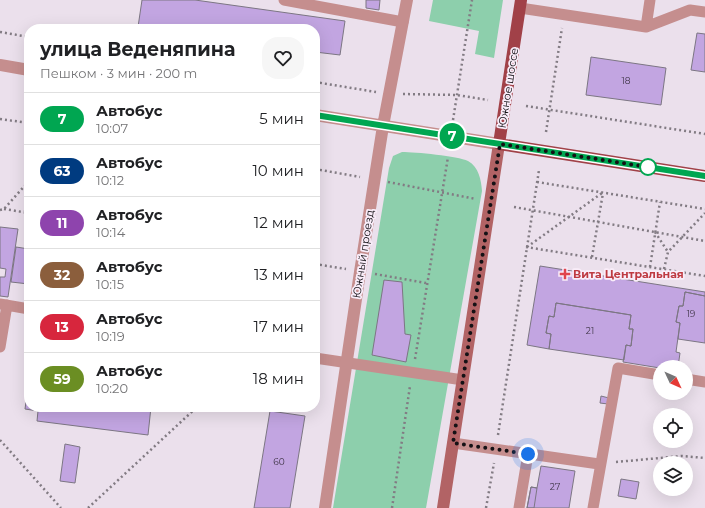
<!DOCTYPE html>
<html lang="ru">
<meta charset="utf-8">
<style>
body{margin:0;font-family:Montserrat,sans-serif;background:#f6f6f6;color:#202124;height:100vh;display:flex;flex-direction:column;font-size:15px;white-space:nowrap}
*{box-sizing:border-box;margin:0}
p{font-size:13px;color:#757577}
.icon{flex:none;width:22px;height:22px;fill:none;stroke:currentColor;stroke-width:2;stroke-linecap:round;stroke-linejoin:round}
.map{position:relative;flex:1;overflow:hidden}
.sheet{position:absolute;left:24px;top:24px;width:296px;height:388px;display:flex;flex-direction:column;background:#fff;border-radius:16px;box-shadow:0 4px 16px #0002}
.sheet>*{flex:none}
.badge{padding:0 8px;border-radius:13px;font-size:14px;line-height:26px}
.needle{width:26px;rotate:134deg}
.tools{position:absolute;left:653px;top:360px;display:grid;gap:8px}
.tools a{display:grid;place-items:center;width:40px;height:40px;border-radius:50%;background:#fff;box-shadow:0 4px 16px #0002;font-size:20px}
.you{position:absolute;width:20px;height:20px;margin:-10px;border:3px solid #fff;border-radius:50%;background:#1a73e8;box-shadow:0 0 0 6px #1a73e833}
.map>.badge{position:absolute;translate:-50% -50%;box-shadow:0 0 0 2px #fff}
.round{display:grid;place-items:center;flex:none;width:42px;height:42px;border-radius:16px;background:#f6f6f6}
.head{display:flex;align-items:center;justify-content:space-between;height:68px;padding:0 16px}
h1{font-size:19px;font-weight:700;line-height:30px}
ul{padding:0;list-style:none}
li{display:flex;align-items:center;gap:12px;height:52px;padding:0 16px;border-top:1px solid #e0e0e0}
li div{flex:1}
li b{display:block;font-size:15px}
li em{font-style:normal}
li .badge{min-width:44px;font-weight:700;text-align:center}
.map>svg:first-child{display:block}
.green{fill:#8dcfac}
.building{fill:#c2a5e1;stroke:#7c7683}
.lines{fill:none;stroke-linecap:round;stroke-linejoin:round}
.path{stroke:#827b83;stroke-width:2.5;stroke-dasharray:2 3;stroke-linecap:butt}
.lane{stroke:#c58e8e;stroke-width:11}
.street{stroke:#c58e8e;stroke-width:12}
.secondary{stroke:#b26365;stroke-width:12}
.primary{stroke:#a14148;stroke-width:12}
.line-casing{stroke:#fff;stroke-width:9}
.line{stroke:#00a651;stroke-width:6}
.walk{stroke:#141115;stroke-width:4;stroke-dasharray:0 7.2}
.stop-dot{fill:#fff;stroke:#00a651;stroke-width:2}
.health-dot{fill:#e0444e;stroke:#f9edf9;stroke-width:1.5}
.labels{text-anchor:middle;stroke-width:3.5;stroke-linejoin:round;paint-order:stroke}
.number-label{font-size:9px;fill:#403648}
.street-label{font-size:11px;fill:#141115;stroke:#f9edf9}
.health-label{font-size:11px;font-weight:bold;fill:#be3a42;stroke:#f9edf9;text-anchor:start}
</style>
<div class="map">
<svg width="705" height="508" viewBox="0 0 705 508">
<rect width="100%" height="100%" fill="#ebe0ec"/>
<path class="green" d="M 433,0 L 503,0 L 494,58 L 475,54 L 479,31 L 429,21 Z
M 402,152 C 415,152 458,156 468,161 C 479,167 481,180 482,191 L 426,508 L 333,508 L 389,168 L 393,156 Z"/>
<path class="building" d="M 142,0 L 195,0 L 345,21 L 340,55 L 315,52 L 315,29 L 154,29 L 138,27 Z
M 366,0 L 380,0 L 379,10 L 366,8 Z
M 697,33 L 705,34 L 705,72 L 691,70 Z
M 591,57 L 666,68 L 661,105 L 586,95 Z
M 0,227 L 18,229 L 8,297 L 0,296 L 0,277 L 5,277 L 6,269 L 0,268 Z
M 16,247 L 29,249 L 29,284 L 11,282 Z
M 540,266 L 705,292 L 705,296 L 685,292 L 683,306 L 679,306 L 676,322 L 680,323 L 676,352 L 680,353 L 678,367 L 660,368 L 623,362 L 626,345 L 631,346 L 633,329 L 629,329 L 631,315 L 556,303 L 554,317 L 549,316 L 546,333 L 551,334 L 549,349 L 527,345 Z
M 384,280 L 402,282 L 405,334 L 411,335 L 406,362 L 372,355 Z
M 685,292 L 705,296 L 705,343 L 678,339 L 680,323 L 676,322 L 679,306 L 683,306 Z
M 556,303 L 631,315 L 629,329 L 633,329 L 631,346 L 626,345 L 624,360 L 549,349 L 551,334 L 546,333 L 549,316 L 554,317 Z
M 28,387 L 29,407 L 151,407 L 148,435 L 37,421 L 38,411 L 25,409 Z
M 601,396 L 609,398 L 608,404 L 600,403 Z
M 270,411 L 305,416 L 290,508 L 254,508 Z
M 65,444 L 80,447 L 75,483 L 60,481 Z
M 541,466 L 575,471 L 569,508 L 527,508 L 531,487 L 537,488 Z
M 621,479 L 639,482 L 636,499 L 618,496 Z
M 531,487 L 537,488 L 534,508 L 527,508 Z"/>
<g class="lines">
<path class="path" d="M 0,32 L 29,37
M 315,82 L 376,92
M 403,94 L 457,95 L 488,100
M 526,106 L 705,134
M 0,119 L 29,123
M 453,120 L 472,0
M 546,132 L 562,28
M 315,169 L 360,177
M 388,182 L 476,199
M 537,182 L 705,209
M 514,207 L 705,241
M 4,209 L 29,213
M 0,210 L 4,209 L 29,181
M 24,212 L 29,210
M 655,232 L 668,252
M 526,247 L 705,276
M 527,247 L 602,193
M 592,257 L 603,193
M 315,264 L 346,269
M 650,267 L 660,202
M 664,269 L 668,252 L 705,213
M 375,274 L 426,283
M 415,359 L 448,157
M 498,435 L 539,170
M 0,440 L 61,508
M 616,462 L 682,456 L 705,458
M 88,508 L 197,407
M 392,508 L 410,386
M 486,508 L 494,463"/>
<path class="lane" d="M 284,0 L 403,22
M 520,8 L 646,27 L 650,0
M 646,27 L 690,10 L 705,12
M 0,304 L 29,309
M 0,347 L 7,305
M 315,358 L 463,380
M 686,379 L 705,382
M 453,443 L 599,464
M 519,508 L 528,454
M 593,508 L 618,368 L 660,375"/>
<path class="street" d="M 0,65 L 29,70
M 315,115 L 499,144
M 325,508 L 360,272 L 383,126 L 407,0"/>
<path class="secondary" d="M 443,508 L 499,144"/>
<path class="primary" d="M 521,0 L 499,144 L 705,176"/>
</g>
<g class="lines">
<g class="line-casing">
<path id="line" d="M 315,115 L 705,176"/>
</g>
<use href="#line" class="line"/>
<path class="walk" d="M 528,454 L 453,443 L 500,144 L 648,167"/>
</g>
<circle class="stop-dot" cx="648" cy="167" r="8"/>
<path class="health-dot" d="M563 268h4v4h4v4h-4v4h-4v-4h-4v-4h4z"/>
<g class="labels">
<g class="number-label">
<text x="626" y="84">18</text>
<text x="691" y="317">19</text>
<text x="590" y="334">21</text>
<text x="279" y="465">60</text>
<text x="555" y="490">27</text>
</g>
<g class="street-label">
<text transform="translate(508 88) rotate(-81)" y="4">Южное шоссе</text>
<text transform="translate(363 254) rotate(-81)" y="4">Южный проезд</text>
</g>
<g class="health-label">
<text x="573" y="278">Вита Центральная</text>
</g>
</g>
</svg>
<div class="tools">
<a><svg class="needle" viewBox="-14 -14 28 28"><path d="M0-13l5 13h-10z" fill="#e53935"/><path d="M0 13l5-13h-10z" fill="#757577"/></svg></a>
<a><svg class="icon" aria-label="locate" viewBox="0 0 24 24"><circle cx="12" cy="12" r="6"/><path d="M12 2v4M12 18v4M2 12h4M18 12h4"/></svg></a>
<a><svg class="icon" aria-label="layers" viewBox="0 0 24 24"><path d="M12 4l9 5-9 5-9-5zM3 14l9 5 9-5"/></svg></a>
</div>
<div class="you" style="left:528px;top:454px"></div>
<b class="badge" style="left:452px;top:136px;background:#00a651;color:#fff">7</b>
<section class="sheet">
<div class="head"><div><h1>улица Веденяпина</h1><p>Пешком · 3 мин · 200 m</p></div><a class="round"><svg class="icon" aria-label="heart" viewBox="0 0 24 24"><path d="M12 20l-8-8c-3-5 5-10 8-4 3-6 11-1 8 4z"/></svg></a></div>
<ul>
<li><span class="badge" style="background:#00a651;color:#fff">7</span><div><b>Автобус</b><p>10:07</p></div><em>5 мин</em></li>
<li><span class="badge" style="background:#003b80;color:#fff">63</span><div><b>Автобус</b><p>10:12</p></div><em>10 мин</em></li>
<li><span class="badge" style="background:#8e44ad;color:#fff">11</span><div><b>Автобус</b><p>10:14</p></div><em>12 мин</em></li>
<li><span class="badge" style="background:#8b5e3c;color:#fff">32</span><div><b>Автобус</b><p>10:15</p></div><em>13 мин</em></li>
<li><span class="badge" style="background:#d7263d;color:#fff">13</span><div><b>Автобус</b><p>10:19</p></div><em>17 мин</em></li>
<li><span class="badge" style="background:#6b8e23;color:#fff">59</span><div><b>Автобус</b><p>10:20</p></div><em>18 мин</em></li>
</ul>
</section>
</div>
